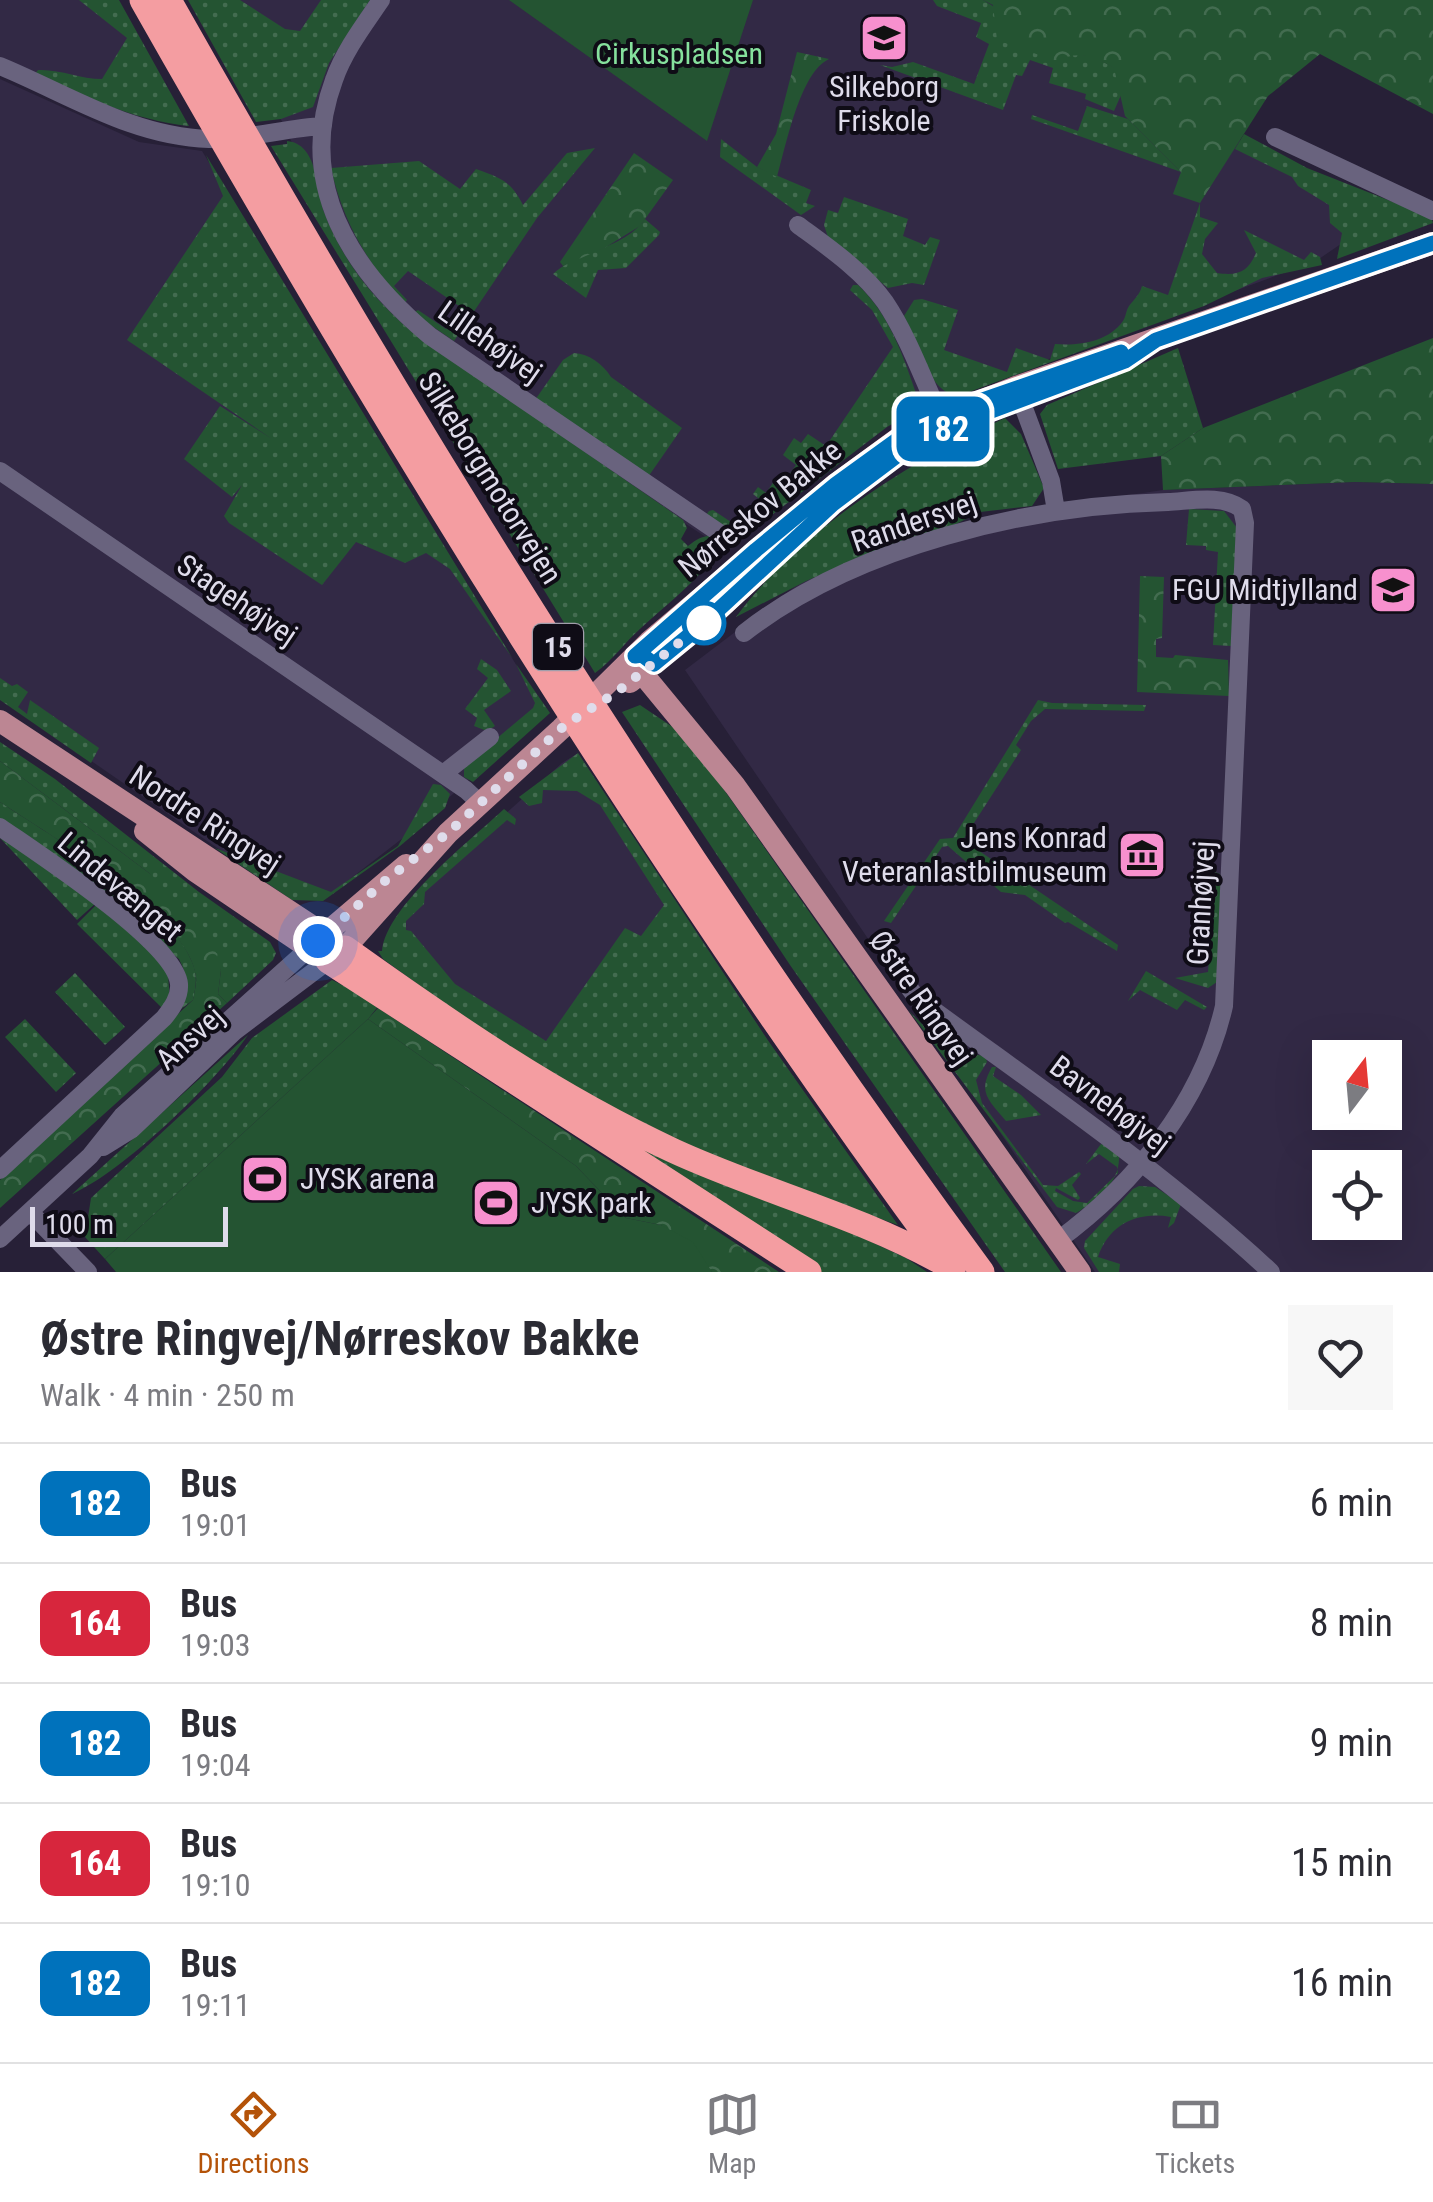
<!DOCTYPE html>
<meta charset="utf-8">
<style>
body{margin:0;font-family:"Roboto Condensed",sans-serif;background:#f7f7f7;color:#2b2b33;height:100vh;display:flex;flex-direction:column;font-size:38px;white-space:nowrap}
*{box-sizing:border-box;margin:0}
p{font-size:32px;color:#7c7c81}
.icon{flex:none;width:55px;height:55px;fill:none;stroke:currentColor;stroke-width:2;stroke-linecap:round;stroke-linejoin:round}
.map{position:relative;height:1272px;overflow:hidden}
.sheet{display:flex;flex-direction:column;background:#fff;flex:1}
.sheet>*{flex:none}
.badge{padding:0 20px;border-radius:15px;font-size:35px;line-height:65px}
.needle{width:65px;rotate:16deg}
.buttons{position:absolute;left:1312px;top:1040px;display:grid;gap:20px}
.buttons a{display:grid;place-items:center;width:90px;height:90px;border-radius:0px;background:#fff;box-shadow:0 10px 40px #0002;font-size:50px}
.scale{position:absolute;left:30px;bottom:25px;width:198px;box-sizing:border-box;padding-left:10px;border:5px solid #dfdceb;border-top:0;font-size:28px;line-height:35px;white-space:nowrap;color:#dfdceb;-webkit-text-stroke:8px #0f0c16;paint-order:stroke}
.you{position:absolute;width:50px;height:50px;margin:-25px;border:8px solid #fff;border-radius:50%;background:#1a73e8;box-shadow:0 0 0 15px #1a73e833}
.map>.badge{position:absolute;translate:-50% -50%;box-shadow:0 0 0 5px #fff}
.round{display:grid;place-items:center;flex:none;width:105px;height:105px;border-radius:0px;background:#f7f7f7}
.summary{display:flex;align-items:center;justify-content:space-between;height:170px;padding:0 40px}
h1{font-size:48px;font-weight:700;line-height:75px}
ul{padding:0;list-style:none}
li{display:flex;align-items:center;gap:30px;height:120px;padding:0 40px;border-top:2px solid #e1e1e2}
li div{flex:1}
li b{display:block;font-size:38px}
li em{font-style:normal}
li .badge{min-width:110px;font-weight:700;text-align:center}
.tabs{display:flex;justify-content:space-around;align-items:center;height:140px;border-top:2px solid #e1e1e2;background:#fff;font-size:28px;color:#7c7c81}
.tabs a{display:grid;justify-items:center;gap:5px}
.tabs .on{color:#b45309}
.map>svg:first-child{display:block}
.built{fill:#322945;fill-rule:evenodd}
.grass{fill:url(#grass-dots)}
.forest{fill:url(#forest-crowns)}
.park{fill:#245432}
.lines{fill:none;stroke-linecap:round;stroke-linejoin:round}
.minor{stroke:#69637e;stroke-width:18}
.major{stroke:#bc8693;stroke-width:22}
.highway{stroke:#f49da1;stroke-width:25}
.line-casing{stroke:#fff;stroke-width:22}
.line{stroke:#0072bc;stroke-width:15}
.walk{stroke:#dfdceb;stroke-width:10;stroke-dasharray:0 18}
.stop-dot{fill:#fff;stroke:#0072bc;stroke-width:5}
.labels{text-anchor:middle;stroke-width:8;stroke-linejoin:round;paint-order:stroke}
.shield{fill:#0f0c16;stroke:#a19eab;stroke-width:2.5}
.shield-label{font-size:28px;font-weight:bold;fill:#dfdceb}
.park-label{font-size:30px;fill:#86e19d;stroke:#0f0c16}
.poi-label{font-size:30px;fill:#dfdceb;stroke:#0f0c16;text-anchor:end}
.street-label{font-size:30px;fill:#dfdceb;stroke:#0f0c16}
</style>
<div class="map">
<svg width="1433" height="1272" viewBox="0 0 1433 1272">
<defs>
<pattern id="grass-dots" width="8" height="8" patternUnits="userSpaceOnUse" patternTransform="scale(2.5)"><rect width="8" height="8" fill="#245432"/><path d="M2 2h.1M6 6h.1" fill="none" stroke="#436c50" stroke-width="1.8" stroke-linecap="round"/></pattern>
<pattern id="forest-crowns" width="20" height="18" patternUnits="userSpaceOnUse" patternTransform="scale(2.5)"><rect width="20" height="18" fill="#245432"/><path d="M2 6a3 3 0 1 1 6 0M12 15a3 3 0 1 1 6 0" fill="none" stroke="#436c50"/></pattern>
</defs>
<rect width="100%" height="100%" fill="#272037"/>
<path class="built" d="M 0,0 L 111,0 L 145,58 L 112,103 L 0,59 Z
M 209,0 L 1002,0 L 1124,56 L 1253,150 L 1373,222 L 1316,261 L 1064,354 L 908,404 L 721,547 L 497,400 L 372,305 L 328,231 L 311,183 L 277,111 Z
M 0,79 L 139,142 L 202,151 L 545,712 L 408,834 L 328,896 L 242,865 L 0,698 Z
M 1355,482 L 1433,484 L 1433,1272 L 1095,1272 L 685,670 L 805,579 L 982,517 L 1163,490 ZM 1330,1058 L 1385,1058 L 1385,1112 L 1330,1112 ZM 1330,1168 L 1385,1168 L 1385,1222 L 1330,1222 Z
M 578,753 L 767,1039 L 686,1138 L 387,944 L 423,888 L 562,763 Z"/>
<path class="grass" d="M 79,0 L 119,0 L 189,126 C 133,120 86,97 35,74 L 38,70 C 60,69 80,79 102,79 L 127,38 Z
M 188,0 L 240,0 L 285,29 L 300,31 L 321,0 L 370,0 L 329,63 L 313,107 L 281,119 L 256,122 Z
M 933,0 L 983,0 L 1072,54 L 1092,56 L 1115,68 L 1121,95 L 1114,111 L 1085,99 L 1086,94 L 1049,83 L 1053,68 L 1030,60 L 1022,76 L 1016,75 L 1003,110 L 880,65 L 892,67 L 913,62 L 974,84 L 989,44 L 976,37 L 981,23 L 937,6 Z
M 1087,106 L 1128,119 L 1181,172 L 1031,119 L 1032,115 L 1078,131 Z
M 1244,134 L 1307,168 L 1431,217 L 1433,223 L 1337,259 L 1342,233 L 1330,223 L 1329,205 L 1298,186 L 1292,177 L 1235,149 Z
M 721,139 L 757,167 L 811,190 L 806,203 L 815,206 L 801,215 L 720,157 Z
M 287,141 C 318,144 316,188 324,212 C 342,260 373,299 412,332 L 683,520 L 687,528 L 681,539 L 688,546 C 704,533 715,532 733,545 L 706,561 L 706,567 C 686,590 664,607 641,628 C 625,642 613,660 595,673 L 271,146 L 287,144 Z
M 595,148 L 537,218 L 454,341 L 413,313 L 418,310 L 446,329 L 459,306 L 408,271 L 394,286 L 407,300 L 403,305 C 368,262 343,223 331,168 L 419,161 L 460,189 L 476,169 C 501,178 511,181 523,205 L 567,153 Z
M 206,155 L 513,659 L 450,569 L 426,553 L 405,563 L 356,542 L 322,585 L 229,523 L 224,516 L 242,485 L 232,497 L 184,459 L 220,406 L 272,439 L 127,340 L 223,196 Z
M 844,197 L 908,219 L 903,236 L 925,245 L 930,237 L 940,240 L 924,285 L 912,283 L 888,288 L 829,240 L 824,225 L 828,210 L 838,213 Z
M 1200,203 L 1200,217 L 1218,223 L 1205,239 L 1202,254 L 1217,273 C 1238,276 1248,272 1256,253 L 1244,230 L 1304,260 L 1311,252 L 1320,257 L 1322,265 L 1262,278 L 1204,306 L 958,396 C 927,392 917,340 904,316 L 914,300 L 922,299 L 958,310 L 944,350 L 1007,372 L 1016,348 L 1050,360 L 1055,344 C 1079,346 1108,342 1123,321 C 1126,317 1126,310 1129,306 C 1135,298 1139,296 1142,286 L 1168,295 Z
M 645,219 L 660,232 L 659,235 L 626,268 L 598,270 L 586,298 L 553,274 C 579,250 624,249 645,219 Z
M 853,285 L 858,285 C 893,318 905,363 921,407 L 887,427 L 739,540 L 709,519 L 706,515 L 709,511 L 713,510 L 734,524 L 763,502 L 753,494 L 758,487 L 766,493 L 777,477 L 785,481 L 796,465 L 783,455 L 794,438 L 801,443 L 808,434 L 826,446 L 893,347 L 872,310 L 850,290 Z
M 1178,348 L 1203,428 L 1161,456 L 1058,469 L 1040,414 L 1047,405 Z
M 574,353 C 589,354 603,364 611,377 L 682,428 L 648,477 L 535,400 L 563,360 Z
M 1005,418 L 1021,434 L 1044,488 L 1032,506 L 980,512 L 948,528 L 870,554 L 806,581 L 736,617 C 801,530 906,463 1005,418 Z
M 1189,509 L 1224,511 L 1237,528 L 1231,646 L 1213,645 L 1218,552 L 1206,550 L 1206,546 L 1186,545 Z
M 481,659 L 497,670 L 511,691 L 484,710 L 495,726 L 487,731 L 474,726 L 477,718 L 465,709 L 488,678 L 477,669 Z
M 516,664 L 550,713 L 473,782 L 464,777 L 464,766 L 533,708 L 535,703 Z
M 0,678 L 12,686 L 17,684 L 28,692 L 18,707 L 27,714 L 30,700 L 99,748 L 91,763 L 0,700 Z
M 1038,700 L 1052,703 L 1146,705 L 1144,711 L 1045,709 L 1031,721 L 1016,745 L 1021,750 L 963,840 L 1118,945 L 1117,951 L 1068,922 L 1065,923 L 1025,895 L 1001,892 L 948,846 L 942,847 L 891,923 L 884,921 L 940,839 L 953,838 Z
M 640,705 L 677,730 L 722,787 L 1061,1272 L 1005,1272 L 790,965 L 622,712 Z
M 0,742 L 55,779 L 199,892 L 270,942 L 276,953 L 273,960 L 227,1003 L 218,994 L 221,970 L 149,873 L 0,761 Z
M 578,753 L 767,1039 L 898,1225 C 780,1183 661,1141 553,1076 C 495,1040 438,999 383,959 L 378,951 L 382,951 C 386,906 471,840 504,809 L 516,819 L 515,825 L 507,820 L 425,892 L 424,904 L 406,921 L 406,930 L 411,931 L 455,984 L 546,1041 L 625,928 L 641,936 L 664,905 L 600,805 L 577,791 L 543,790 L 542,803 L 529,806 L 519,797 Z
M 433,784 L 441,785 L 450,794 L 445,808 L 400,846 L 323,901 L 292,900 L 215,848 L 331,892 L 398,846 Z
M 0,802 C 52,837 170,904 192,962 C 198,976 196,986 193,1000 L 181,1009 C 190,991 188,977 179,959 L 122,911 L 129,897 L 123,889 L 110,899 L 0,821 Z
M 0,838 L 4,839 L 96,903 L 77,920 Z
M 1215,872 L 1220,874 L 1221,880 L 1217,982 L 1208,988 L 1175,978 L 1208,972 Z
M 99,902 L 161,963 L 168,975 L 170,1000 L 162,1008 L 77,924 Z
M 1146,971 L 1207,1007 L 1204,1010 L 1185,1000 L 1177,1010 L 1140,990 L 1128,1001 Z
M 75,973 L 125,1027 L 105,1045 L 55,992 Z
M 332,980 L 380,1004 L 368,1019 L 105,1259 L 85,1237 L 91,1198 L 222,1077 L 252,1038 Z
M 909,1011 L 960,1062 L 971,1054 L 985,1056 L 987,1062 L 976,1080 L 982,1103 L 1043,1185 L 1058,1186 L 1079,1172 L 1081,1174 L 1072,1185 L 1080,1198 L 1078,1200 L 1056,1188 L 1055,1191 L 1073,1201 L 1087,1203 L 1118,1173 L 1117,1167 L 1099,1154 L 1086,1164 L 1101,1144 L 1109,1145 L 1119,1156 C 1120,1183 1097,1200 1076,1213 L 1057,1207 Z
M 25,1019 L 76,1073 L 56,1092 L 5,1037 Z
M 248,1035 C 216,1082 123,1172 72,1194 Z
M 992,1067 L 996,1067 L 993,1076 L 1021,1095 L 1041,1115 L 1006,1121 C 989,1100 977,1093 992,1067 Z
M 537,1087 L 906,1258 L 927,1272 L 817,1272 Z
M 1139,1186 L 1155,1187 L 1181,1204 L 1174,1223 L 1168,1228 L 1171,1217 C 1138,1211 1109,1224 1098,1257 L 1120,1264 L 1119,1272 L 1099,1272 L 1084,1248 L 1085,1241 L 1133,1189 Z"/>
<path class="forest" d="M 983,0 L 1433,0 L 1433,114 L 1320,54 L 1268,96 L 1200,203 L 1173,194 L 1181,172 L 1125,116 L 1114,68 C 1093,56 1079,50 1056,61 L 997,40 L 993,5 Z
M 797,52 L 829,59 C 800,72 786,146 777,177 L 757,167 L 776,134 Z
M 634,153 L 673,180 L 640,226 L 606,247 L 563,266 L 560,262 Z
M 1433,338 L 1433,484 L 1355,482 L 1163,490 L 1161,456 L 1203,428 Z
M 1140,576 L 1164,577 L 1162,638 L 1156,639 L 1156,657 L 1173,658 L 1175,655 L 1228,660 L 1229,696 L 1137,692 Z
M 0,761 L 149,873 L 210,933 L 221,970 L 218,994 L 227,1003 L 0,1208 L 0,1180 L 193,1000 C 194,993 197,984 196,977 C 190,916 49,835 0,802 Z
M 378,1008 L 779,1272 L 712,1272 L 661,1225 L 626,1218 L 576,1166 L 368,1019 Z"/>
<path class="park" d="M 509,0 L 753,0 L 707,141 Z
M 368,1019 L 576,1166 L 626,1218 L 661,1225 L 693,1242 L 712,1272 L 116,1272 L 105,1259 Z"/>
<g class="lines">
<path class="minor" d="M 381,0 C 364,25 344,51 334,80 C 295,185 352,271 430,336 L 721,534
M 0,66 C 68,94 133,137 209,139 C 247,140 285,128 323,126
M 1275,137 L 1433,211
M 798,225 C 828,247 863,271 885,302 C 911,341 925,386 946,428
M 1016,387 L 1051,481 L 1056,511
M 0,471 L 466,790 L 480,803
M 744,633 C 855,546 1029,505 1168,502 C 1191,501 1222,494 1242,509 L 1245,523 L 1224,1006 C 1202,1102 1135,1184 1057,1241
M 443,774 L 490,737
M 0,827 C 37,853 175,942 179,984 C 180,997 172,1008 164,1018 L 0,1170
M 910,989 L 917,998 C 1038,1087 1161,1170 1271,1272
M 103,1147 L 132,1129 L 235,1031 L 337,954
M 30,1212 L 88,1272
M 0,1239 L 90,1156 L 122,1116 L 316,942"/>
<path class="major" d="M 642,673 L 735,786 L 1080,1272
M 630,682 L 704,623 L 809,525
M 0,721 L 345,948
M 145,831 L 195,871 L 328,961
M 325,934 L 406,865
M 345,948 L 448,833 L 561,729 L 649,642 L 836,484 L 911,429 L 1016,387 L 1433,243"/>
<path class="highway" d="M 142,0 C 389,436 655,868 953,1272
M 169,0 C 416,438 684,867 982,1272
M 345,948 C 450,1023 557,1097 674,1151 C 761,1191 857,1215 941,1262
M 328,961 L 809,1272"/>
</g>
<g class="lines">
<g class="line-casing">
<path id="line" d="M 1121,352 L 965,406 L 912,429 L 836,484 L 756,550 L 635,656 L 642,655 L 654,664 L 704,623 L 833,504 L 906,449 L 946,428 L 1125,361 L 1156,340 L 1433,243"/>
</g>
<use href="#line" class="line"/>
<path class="walk" d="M 318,941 L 386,880 L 448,833 L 565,725 L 617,692 L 704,623"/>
</g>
<defs>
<g id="school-square" transform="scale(2.5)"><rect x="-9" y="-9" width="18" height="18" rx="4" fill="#f790ce" stroke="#0f0c16"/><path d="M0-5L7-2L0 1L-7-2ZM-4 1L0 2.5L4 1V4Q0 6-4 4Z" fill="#111"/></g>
<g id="museum-square" transform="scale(2.5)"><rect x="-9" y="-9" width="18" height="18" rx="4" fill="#f790ce" stroke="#0f0c16"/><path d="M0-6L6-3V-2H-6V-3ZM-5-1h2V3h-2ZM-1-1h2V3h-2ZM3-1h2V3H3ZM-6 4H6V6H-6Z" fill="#111"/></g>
<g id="stadium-square" transform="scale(2.5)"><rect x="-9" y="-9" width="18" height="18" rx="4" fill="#f790ce" stroke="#0f0c16"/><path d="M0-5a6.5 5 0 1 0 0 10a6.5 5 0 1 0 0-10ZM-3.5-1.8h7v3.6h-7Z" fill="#111"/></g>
</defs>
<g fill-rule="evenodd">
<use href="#school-square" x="884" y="38"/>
<use href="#school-square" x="1393" y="590"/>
<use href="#museum-square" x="1142" y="855"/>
<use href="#stadium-square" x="265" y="1179"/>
<use href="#stadium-square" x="496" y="1203"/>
</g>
<circle class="stop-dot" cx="704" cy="623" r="20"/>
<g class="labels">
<rect class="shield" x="533" y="624" width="50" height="46" rx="8"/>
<g class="shield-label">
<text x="558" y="657">15</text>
</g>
<g class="park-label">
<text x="679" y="64">Cirkuspladsen</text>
</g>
<g class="poi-label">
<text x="884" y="97" text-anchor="middle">Silkeborg<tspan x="884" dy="34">Friskole</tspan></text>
<text x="1358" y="600">FGU Midtjylland</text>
<text x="1107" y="848">Jens Konrad<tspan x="1107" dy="34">Veteranlastbilmuseum</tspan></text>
<text x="300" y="1189" text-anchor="start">JYSK arena</text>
<text x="531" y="1213" text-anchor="start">JYSK park</text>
</g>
<g class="street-label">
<text transform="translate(490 342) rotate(35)" y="10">Lillehøjvej</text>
<text transform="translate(490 478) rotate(58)" y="10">Silkeborgmotorvejen</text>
<text transform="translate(760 509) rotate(-39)" y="10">Nørreskov Bakke</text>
<text transform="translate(914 522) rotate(-19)" y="10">Randersvej</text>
<text transform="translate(237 600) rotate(34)" y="10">Stagehøjvej</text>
<text transform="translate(205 820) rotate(33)" y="10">Nordre Ringvej</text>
<text transform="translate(120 887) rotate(40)" y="10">Lindevænget</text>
<text transform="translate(1201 903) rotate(-87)" y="10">Granhøjvej</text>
<text transform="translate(921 998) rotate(55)" y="10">Østre Ringvej</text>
<text transform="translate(190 1038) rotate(-42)" y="10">Ansvej</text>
<text transform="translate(1110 1105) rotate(37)" y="10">Bavnehøjvej</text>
</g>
</g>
</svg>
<div class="buttons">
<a><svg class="needle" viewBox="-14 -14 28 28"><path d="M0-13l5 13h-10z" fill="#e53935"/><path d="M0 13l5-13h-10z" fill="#7c7c81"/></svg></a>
<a><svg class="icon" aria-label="locate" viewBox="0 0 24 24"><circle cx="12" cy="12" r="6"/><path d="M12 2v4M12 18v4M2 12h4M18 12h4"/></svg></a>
</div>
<div class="scale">100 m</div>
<div class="you" style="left:318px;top:941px"></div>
<b class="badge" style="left:943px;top:429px;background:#0072bc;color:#fff">182</b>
</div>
<section class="sheet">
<div class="summary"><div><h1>Østre Ringvej/Nørreskov Bakke</h1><p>Walk · 4 min · 250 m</p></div><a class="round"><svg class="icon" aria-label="heart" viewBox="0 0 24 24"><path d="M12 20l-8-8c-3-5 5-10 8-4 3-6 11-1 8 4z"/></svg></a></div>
<ul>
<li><span class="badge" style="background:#0072bc;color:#fff">182</span><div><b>Bus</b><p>19:01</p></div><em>6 min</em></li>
<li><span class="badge" style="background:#d7263d;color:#fff">164</span><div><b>Bus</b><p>19:03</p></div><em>8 min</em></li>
<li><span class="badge" style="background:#0072bc;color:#fff">182</span><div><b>Bus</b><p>19:04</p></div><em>9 min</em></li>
<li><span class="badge" style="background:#d7263d;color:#fff">164</span><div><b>Bus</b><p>19:10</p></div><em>15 min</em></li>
<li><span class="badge" style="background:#0072bc;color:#fff">182</span><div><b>Bus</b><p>19:11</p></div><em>16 min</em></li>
</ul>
</section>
<nav class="tabs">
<a class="on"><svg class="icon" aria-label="directions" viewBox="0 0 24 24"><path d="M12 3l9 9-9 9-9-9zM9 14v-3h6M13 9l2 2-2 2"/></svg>Directions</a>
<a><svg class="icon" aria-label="map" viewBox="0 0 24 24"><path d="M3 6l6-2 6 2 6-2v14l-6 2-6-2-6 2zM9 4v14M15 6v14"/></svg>Map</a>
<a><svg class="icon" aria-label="tickets" viewBox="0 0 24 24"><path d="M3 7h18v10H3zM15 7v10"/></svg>Tickets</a>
</nav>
